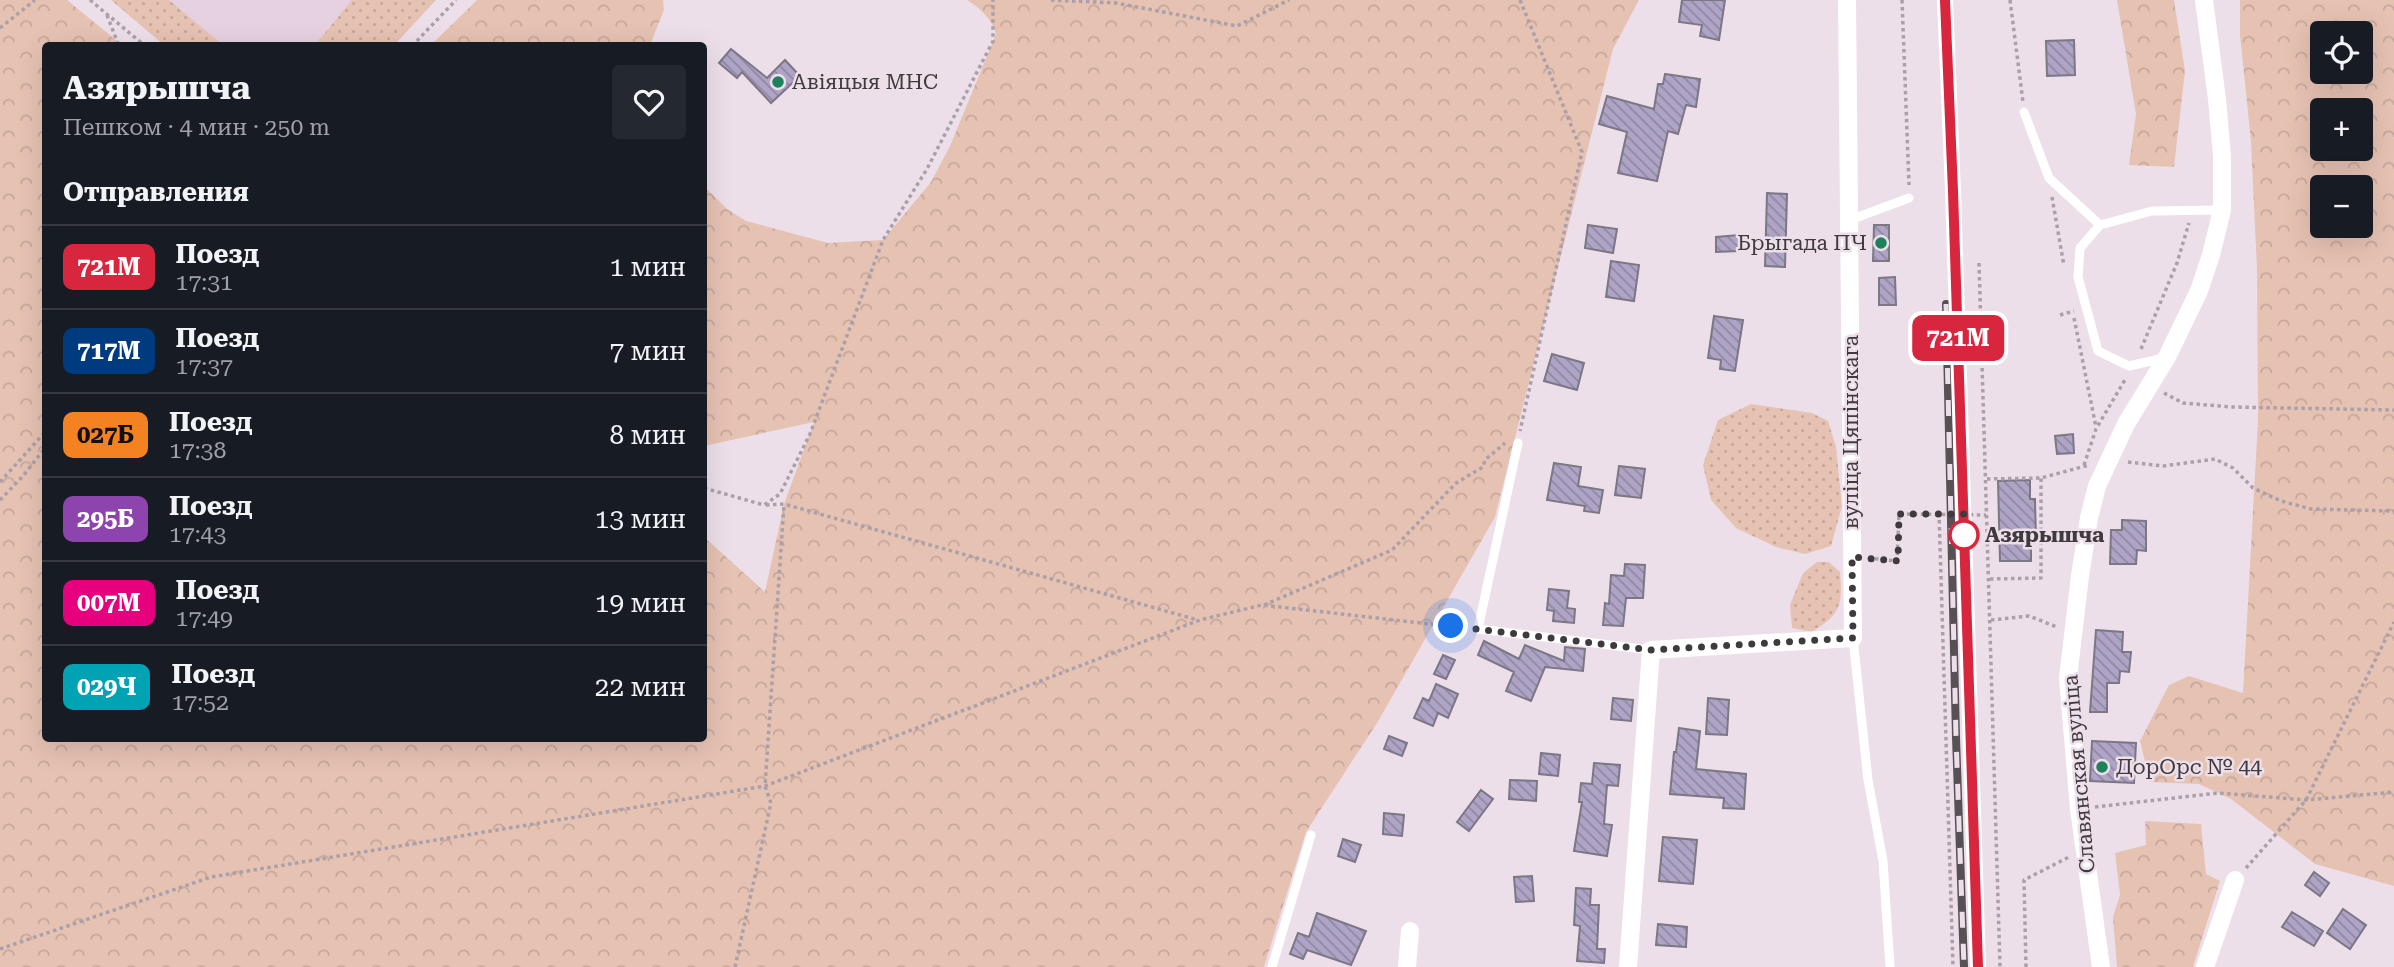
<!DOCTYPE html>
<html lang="ru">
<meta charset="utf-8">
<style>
body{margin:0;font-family:"Roboto Serif",serif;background:#242831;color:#f1f3f6;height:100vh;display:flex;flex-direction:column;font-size:26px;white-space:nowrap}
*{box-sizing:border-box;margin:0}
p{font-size:23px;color:#9ea1a6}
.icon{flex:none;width:38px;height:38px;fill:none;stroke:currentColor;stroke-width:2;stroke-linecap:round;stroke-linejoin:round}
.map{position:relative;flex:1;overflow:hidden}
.side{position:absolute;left:42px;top:42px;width:665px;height:700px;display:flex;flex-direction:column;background:#171b24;border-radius:7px;box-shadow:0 7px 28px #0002}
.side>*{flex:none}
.badge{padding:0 14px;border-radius:10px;font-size:24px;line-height:46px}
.tools{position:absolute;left:2310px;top:21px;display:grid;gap:14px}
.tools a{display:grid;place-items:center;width:63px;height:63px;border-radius:7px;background:#171b24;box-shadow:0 7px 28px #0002;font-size:35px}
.you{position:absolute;width:35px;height:35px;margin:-18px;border:5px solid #fff;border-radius:50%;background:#1a73e8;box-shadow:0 0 0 10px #1a73e833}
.map>.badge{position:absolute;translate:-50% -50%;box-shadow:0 0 0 4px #fff}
h2{padding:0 21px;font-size:26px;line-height:63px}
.round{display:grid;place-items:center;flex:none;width:74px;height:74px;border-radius:7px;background:#242831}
.overview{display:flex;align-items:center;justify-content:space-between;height:119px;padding:0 21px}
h1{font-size:33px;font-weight:700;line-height:52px}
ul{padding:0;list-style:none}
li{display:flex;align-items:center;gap:21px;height:84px;padding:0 21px;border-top:2px solid #363941}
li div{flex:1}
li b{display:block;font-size:26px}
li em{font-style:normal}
li .badge{min-width:77px;font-weight:700;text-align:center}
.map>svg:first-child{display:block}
.built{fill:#e5d1e0}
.grass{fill:url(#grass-dots)}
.forest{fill:url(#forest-crowns);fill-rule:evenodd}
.building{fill:url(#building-back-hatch);stroke:#7b7784;stroke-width:2}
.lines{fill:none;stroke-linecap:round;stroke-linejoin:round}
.path{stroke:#aba0a9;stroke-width:3.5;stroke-dasharray:3.5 3.5;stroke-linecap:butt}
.service{stroke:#fff;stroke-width:9}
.minor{stroke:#fff;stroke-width:18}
.rail-casing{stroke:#575156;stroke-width:8}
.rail{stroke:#eddfea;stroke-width:5;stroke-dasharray:16;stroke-linecap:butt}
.line-casing{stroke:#fff;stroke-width:16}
.line{stroke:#d7263d;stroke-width:10}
.walk{stroke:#3f3a3e;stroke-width:7;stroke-dasharray:0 12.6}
.poi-dot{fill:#1d825c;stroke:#eddfea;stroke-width:2.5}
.stop-dot{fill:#fff;stroke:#d7263d;stroke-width:3.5}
.labels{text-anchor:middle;stroke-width:5;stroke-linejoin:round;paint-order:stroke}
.poi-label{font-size:21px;fill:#3f3a3e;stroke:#eddfea;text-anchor:start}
.street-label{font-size:21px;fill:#3f3a3e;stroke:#eddfea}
.stop-label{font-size:21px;font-weight:bold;fill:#3f3a3e;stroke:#eddfea;text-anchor:start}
</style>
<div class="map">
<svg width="2394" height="967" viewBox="0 0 2394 967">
<defs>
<pattern id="grass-dots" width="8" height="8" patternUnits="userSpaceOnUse" patternTransform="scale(1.75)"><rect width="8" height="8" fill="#e6c2b3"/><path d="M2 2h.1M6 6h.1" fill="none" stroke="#c6a79b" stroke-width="1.8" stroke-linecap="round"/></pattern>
<pattern id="forest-crowns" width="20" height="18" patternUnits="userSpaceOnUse" patternTransform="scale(1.75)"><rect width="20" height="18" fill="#e6c2b3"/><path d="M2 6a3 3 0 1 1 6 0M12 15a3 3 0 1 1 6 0" fill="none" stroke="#c6a79b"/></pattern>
<pattern id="building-back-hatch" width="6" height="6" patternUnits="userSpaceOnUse" patternTransform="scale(1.75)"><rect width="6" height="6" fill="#afa4c6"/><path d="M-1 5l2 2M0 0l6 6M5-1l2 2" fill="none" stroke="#9087a2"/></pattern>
</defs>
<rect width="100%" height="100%" fill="#eddfea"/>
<path class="built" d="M 111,0 L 436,0 L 394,46 L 164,45 Z"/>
<path class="grass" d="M 111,0 L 169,0 L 223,45 L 164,45 Z
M 352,0 L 436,0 L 394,45 L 315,45 Z
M 1751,404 L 1812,413 L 1828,421 L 1836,447 L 1842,506 L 1831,546 L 1805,554 L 1776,547 L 1736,528 L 1711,500 L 1703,465 L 1718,420 Z
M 1817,562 L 1829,562 L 1840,572 C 1843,606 1840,614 1812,632 L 1792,628 L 1790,605 L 1803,573 Z"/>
<path class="forest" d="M 0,0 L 67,0 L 122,45 L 46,46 L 46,738 L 704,738 L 704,537 L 765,592 L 784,504 L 814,422 L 704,446 L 704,186 L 727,209 L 746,221 L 828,243 L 883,240 L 931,182 L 950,146 L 996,34 C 992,19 980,8 967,0 L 1639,0 L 1613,49 L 1495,517 L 1377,723 L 1306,832 L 1264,967 L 0,967 Z
M 477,0 L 663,0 L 664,10 L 650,45 L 431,45 Z
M 2117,0 L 2174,0 L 2185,71 L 2174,167 L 2129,165 L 2136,114 Z
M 2240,0 L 2394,0 L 2394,886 L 2315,864 L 2231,799 L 2199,784 L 2150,782 L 2140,741 L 2169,685 L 2189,676 L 2243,693 L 2258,420 L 2257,269 L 2251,141 L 2240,35 ZM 2361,33 L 2361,72 L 2322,72 L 2322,33 ZM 2361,110 L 2361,149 L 2322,149 L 2322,110 ZM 2322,187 L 2361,187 L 2361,226 L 2322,226 Z
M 2145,821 L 2201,824 L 2206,874 L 2220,881 L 2193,967 L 2117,967 L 2113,917 L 2120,895 L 2115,853 L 2146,845 Z"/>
<path class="building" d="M 1682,0 L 1725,0 L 1719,40 L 1700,36 L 1702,25 L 1679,22 Z
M 2074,40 L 2075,75 L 2047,76 L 2046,41 Z
M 731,49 L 767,78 L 785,60 L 800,76 L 771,103 L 742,72 L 737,78 L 719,63 Z
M 1665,74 L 1700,79 L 1696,107 L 1686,105 L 1678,134 L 1668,131 L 1657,181 L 1618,173 L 1627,132 L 1599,124 L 1607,96 L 1654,109 L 1658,84 L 1663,84 Z
M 1767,193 L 1787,194 L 1785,267 L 1765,266 Z
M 1588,225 L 1617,229 L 1613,253 L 1585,248 Z
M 1874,225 L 1889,225 L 1889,261 L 1873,261 Z
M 1739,235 L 1739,251 L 1716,252 L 1716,237 Z
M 1611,261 L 1639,265 L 1634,301 L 1606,297 Z
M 1895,277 L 1896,305 L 1879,305 L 1879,278 Z
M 1714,316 L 1743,320 L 1735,371 L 1720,369 L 1721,360 L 1708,358 Z
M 1552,354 L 1584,363 L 1577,390 L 1544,381 Z
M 2073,434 L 2074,453 L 2057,454 L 2055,436 Z
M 1554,463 L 1581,467 L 1578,486 L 1603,490 L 1599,513 L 1584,511 L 1585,506 L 1547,500 Z
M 1619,466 L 1645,469 L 1641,498 L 1615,495 Z
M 2030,480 L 2030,499 L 2035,499 L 2036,541 L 2031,541 L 2031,561 L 2000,561 L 1998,481 Z
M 2122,520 L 2146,521 L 2146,551 L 2137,550 L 2136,564 L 2110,564 L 2111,530 L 2122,530 Z
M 1625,564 L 1645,565 L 1643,598 L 1626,598 L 1623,626 L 1603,625 L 1605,603 L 1609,604 L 1611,575 L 1624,576 Z
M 1549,589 L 1569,591 L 1567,608 L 1575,609 L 1574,623 L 1553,621 L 1554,611 L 1547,610 Z
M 2096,630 L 2123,632 L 2122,652 L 2131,652 L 2129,672 L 2120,671 L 2119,683 L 2107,683 L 2107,712 L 2090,712 Z
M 1484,641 L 1519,659 L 1525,645 L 1564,661 L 1565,647 L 1585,649 L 1583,671 L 1545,667 L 1531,701 L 1506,691 L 1514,672 L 1478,655 Z
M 1443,655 L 1455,660 L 1446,679 L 1434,674 Z
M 1436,684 L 1458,694 L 1448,718 L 1438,713 L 1433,726 L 1414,718 L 1423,698 L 1429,701 Z
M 1613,698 L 1633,700 L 1631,721 L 1611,719 Z
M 1708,698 L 1729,700 L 1727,735 L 1706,734 Z
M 1679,728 L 1700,731 L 1696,769 L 1746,774 L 1744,809 L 1723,808 L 1724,798 L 1670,794 L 1674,752 L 1676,752 Z
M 1389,736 L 1407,743 L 1402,756 L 1384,749 Z
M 2092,741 L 2136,743 L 2134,783 L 2090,781 Z
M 1541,753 L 1560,755 L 1558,776 L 1539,774 Z
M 1594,763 L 1620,765 L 1618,786 L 1607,785 L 1604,824 L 1612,825 L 1607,856 L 1574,851 L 1582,802 L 1579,802 L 1581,783 L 1592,784 Z
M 1510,780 L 1537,781 L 1536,801 L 1509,799 Z
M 1481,790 L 1493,799 L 1469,831 L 1457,822 Z
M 1384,813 L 1404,815 L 1402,836 L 1383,834 Z
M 1663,837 L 1697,840 L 1693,884 L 1659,881 Z
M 1343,839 L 1361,845 L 1355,862 L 1338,856 Z
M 2314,872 L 2329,883 L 2320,896 L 2305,885 Z
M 1532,876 L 1534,901 L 1516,902 L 1514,877 Z
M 1576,888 L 1591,889 L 1590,905 L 1599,905 L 1597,949 L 1605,949 L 1604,963 L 1577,961 L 1580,926 L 1574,925 Z
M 2343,909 L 2366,925 L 2350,949 L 2327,933 Z
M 2292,912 L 2323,931 L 2314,946 L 2282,927 Z
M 1317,913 L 1366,931 L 1351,965 L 1307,950 L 1303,959 L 1290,954 L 1298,933 L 1309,937 Z
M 1658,924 L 1687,927 L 1686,947 L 1656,945 Z"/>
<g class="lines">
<path class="path" d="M 90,0 L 145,46
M 1051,0 L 1116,3 L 1237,26 L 1289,0
M 1520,0 L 1582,152 L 1520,431
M 1902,0 L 1909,185
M 2010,0 L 2023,102
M 107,15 L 119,46
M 0,28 L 35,0
M 412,46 L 456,0
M 2052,197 L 2064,266
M 1979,263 L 2000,967
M 2060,315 L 2074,311
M 2074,318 L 2096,427
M 2141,349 L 2177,263 L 2189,223
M 2164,393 L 2183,403 L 2232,407 L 2394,410
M 2128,462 L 2163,466 L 2215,459 L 2233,468 L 2253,488 L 2281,501 L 2311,509 L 2394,511
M 2084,465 L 2096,429 L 2126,378
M 1987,479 L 2041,478 L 2089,465
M 0,482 L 46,431
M 704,488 L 764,505 L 780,494 L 810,434 L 883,240 L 927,169 L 993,41 L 993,0
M 0,500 L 23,476 L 46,447
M 766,505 L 784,504 L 1198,620
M 1939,513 L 1953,967
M 1868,558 L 1897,561 L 1899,514 L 1986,515
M 1990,579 L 2041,578 L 2041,478
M 1264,605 L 1392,550 L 1456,483 L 1483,467 L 1485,460 L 1505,443
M 1991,620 L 2029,616 L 2057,627
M 2095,807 L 2218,793 L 2306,800 L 2394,792
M 2246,868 L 2306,800 L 2394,622
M 0,949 L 211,877 L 765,786 L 1200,620 L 1262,605 L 1465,628
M 735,967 L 771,803 L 765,786 L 784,504
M 2026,967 L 2024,880 L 2069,857"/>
<path class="service" d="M 2024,112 L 2049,178 L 2100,225
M 1850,220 L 1909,198
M 2164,358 L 2129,366 L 2098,351 L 2078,277 L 2080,248 L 2100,225 L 2152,211 L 2222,210
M 1518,443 L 1478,629 L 1651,650
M 1853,638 L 1868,780 L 1883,861 L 1890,967
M 1272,967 L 1311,835"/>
<path class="minor" d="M 1407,967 L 1410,931
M 1628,967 L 1651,650 L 1853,638 L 1847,0
M 2101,967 L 2079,809 L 2068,678 L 2080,576 L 2089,518 L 2097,486 L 2126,424 L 2167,357 L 2199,291 L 2211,255 L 2222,210 L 2222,156 L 2217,99 L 2204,0
M 2205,967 L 2235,880"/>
<g class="rail-casing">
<path id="rail" d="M 1945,0 L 1953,191 L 1978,967
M 1946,304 L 1956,737 L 1964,967"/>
</g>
<use href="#rail" class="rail"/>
</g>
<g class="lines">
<g class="line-casing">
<path id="line" d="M 1945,0 L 1953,191 L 1978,967"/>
</g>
<use href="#line" class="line"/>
<path class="walk" d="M 1451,626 L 1651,650 L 1853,638 L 1852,557 L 1898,561 L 1899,514 L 1964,514 L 1964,535"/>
</g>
<g class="poi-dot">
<circle cx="778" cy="82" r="7"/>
<circle cx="1881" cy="243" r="7"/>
<circle cx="2102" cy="767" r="7"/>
</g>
<circle class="stop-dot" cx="1964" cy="535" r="14"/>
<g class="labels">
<g class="poi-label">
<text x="792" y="89">Авіяцыя МНС</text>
<text x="1867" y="250" text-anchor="end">Брыгада ПЧ</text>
<text x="2116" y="774">ДорОрс № 44</text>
</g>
<g class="street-label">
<text transform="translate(1851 432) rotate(-90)" y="7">вуліца Цяпінскага</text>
<text transform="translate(2079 774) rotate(-95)" y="7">Славянская вуліца</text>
</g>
<g class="stop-label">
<text x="1985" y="542">Азярышча</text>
</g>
</g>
</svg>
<div class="tools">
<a><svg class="icon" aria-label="locate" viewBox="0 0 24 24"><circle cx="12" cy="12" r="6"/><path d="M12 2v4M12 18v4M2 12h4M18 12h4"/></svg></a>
<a>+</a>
<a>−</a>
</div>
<div class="you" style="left:1451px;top:626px"></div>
<b class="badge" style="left:1958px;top:338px;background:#d7263d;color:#fff">721М</b>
<section class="side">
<div class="overview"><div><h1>Азярышча</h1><p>Пешком · 4 мин · 250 m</p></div><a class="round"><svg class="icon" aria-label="heart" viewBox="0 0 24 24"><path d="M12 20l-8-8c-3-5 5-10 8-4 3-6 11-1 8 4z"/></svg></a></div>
<h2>Отправления</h2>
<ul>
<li><span class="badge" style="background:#d7263d;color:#fff">721М</span><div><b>Поезд</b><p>17:31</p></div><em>1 мин</em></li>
<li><span class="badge" style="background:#003b80;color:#fff">717М</span><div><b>Поезд</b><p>17:37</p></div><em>7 мин</em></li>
<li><span class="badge" style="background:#f58220;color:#111">027Б</span><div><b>Поезд</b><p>17:38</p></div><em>8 мин</em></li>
<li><span class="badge" style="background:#8e44ad;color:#fff">295Б</span><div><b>Поезд</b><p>17:43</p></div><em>13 мин</em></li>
<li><span class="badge" style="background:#e6007e;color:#fff">007М</span><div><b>Поезд</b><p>17:49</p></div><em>19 мин</em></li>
<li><span class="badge" style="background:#00a3b4;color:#fff">029Ч</span><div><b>Поезд</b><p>17:52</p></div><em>22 мин</em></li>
</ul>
</section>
</div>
